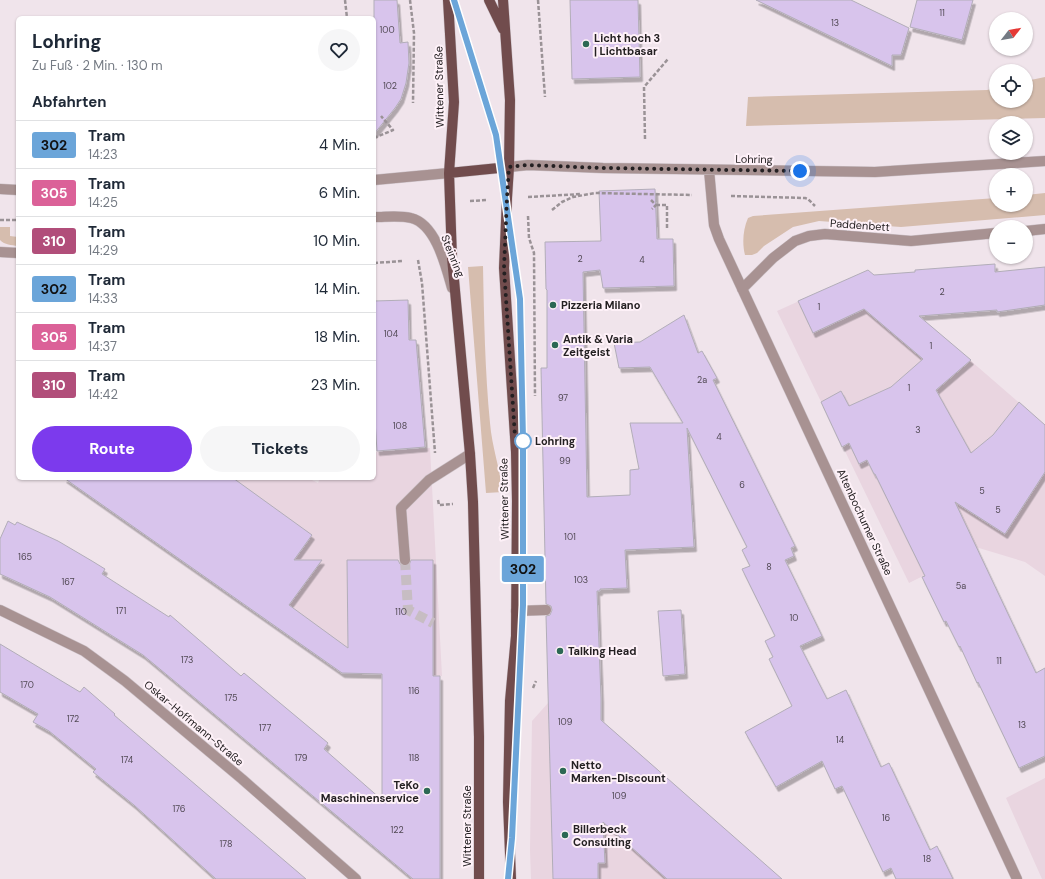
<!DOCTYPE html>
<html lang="de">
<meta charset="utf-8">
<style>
body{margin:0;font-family:"DM Sans",sans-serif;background:#f6f6f7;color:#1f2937;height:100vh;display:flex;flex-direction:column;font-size:15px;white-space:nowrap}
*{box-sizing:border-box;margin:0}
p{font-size:13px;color:#747a83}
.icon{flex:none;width:22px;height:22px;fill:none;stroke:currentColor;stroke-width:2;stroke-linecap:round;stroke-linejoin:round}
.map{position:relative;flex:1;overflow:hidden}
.drawer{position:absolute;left:16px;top:16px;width:360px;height:464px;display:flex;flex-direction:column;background:#fff;border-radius:6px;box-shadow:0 1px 3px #0004}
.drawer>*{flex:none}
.badge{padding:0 8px;border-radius:3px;font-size:14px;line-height:26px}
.needle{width:26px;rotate:59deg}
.fabs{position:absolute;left:989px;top:12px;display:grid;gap:8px}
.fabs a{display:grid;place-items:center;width:44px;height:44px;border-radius:50%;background:#fff;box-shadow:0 1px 3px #0004;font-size:20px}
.you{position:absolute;width:20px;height:20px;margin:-10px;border:3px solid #fff;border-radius:50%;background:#1a73e8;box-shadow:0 0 0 6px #1a73e833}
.map>.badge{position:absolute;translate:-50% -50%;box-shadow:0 0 0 2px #fff}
h2{padding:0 16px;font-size:15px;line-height:36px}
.round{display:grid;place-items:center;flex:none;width:42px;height:42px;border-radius:21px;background:#f6f6f7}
.overview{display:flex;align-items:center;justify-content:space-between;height:68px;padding:0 16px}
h1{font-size:19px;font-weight:700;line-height:30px}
.action{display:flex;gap:8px;margin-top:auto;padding:8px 16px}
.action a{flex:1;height:46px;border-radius:24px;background:#7c3aed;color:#fff;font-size:16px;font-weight:700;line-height:46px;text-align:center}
.action a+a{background:#f6f6f7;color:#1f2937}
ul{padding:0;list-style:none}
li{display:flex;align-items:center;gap:12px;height:48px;padding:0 16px;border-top:1px solid #e0e1e3}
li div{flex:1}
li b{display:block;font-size:15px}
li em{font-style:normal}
li .badge{min-width:44px;font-weight:700;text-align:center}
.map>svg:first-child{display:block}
.built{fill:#e9d5e0}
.green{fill:#d6bdae}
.building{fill:#d8c4ec;stroke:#b2adb8;filter:url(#shadow)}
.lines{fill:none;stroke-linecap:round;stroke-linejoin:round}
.minor-tunnel{stroke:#c7bdc3;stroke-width:10;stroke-dasharray:10 5;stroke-linecap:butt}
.minor-casing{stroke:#cbc1c7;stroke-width:11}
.major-casing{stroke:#cbc1c7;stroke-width:11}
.path{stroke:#9a9296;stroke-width:2.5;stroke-dasharray:4 2;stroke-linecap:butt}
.minor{stroke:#a89292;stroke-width:10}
.major{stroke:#714c4d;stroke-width:10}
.line-casing{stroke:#fff;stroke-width:9}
.line{stroke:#6ba5d9;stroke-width:6}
.walk{stroke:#242022;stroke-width:4;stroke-dasharray:0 7.2}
.poi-dot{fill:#2c6854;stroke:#fef1f8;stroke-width:1.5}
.stop-dot{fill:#fff;stroke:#6ba5d9;stroke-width:2}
.labels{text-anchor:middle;stroke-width:4;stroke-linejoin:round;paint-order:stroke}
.number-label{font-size:9px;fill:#514954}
.poi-label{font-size:11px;font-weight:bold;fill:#242022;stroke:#fef1f8;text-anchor:start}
.street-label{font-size:11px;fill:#242022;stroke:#fef1f8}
.stop-label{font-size:11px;font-weight:bold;fill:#242022;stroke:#fef1f8;text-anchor:start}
</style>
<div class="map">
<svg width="1045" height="879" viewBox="0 0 1045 879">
<defs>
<filter id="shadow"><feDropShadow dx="2.5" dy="4.5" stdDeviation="0" flood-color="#0004"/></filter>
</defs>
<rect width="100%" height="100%" fill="#f0e4eb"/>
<path class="built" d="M 868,270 L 919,318 L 919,316 L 1045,425 L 1045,576 L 1025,562 L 979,548 L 909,583 L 777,311 Z
M 430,448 L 442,676 L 440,676 L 342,673 L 64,478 L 308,478 L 318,483 L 320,478 L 374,478 L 374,452 Z
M 548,703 L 601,720 L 782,879 L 531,879 L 530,850 L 532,721 Z
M 1045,778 L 1045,879 L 1042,879 L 1006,798 Z"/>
<path class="green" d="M 1045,77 L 1045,118 L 746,126 L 748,97 L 987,90 L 996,88 L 996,101 L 1026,101 L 1026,81 Z
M 1045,193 L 1045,215 L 901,227 L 819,221 L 793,227 L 764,246 L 757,253 L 752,255 L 745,255 C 742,244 743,229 748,218 L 753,216 L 996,198 L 996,205 L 1026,205 L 1026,195 Z
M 0,227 L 10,227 L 10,236 L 18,237 L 18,246 C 11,245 5,245 0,240 Z
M 483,266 C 484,318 485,371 490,423 C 492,447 500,469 503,492 L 486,493 L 468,267 Z"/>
<path class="building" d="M 374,0 L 397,0 L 400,43 L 408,42 L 409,63 L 406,83 L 401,99 L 395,108 L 374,134 Z
M 570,0 L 638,0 L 640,77 L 572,79 Z
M 756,0 L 851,0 L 909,28 L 901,55 L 892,55 L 892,66 Z
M 917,0 L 973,0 L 962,40 L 910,27 Z
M 655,189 L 657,239 L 673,239 L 674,286 L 603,288 L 600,270 L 583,272 L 587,497 L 630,495 L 630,470 L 639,469 L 630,423 L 683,423 L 650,367 L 619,368 L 614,343 L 640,342 L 684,315 L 698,353 L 702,351 L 717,378 L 713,380 L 795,546 L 791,548 L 794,556 L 785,560 L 822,636 L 800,646 L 827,699 L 846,690 L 881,767 L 889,763 L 930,850 L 937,846 L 953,879 L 896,879 L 891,868 L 883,872 L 842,786 L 835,789 L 822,761 L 776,787 L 745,732 L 792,706 L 769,659 L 773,657 L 765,641 L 775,636 L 742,569 L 750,566 L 742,550 L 747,547 L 687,428 L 694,547 L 625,550 L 627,588 L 600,589 L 600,591 L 597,591 L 601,698 L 601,720 L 782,879 L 667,879 L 603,822 L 605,863 L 598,863 L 598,879 L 553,879 L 546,616 L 550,615 L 552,610 L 551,606 L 546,604 L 541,368 L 547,368 L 547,290 L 546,289 L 545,242 L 601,241 L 599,191 Z
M 995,264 L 995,272 L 1045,267 L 1045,305 L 997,312 L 997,310 L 919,316 L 971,360 L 936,390 L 971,453 L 993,435 L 1019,402 L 1045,425 L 1045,472 L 1005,534 L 955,502 L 1036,673 L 1045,668 L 1045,756 L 1019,768 L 978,682 L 977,683 L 960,646 L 959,647 L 946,621 L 944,622 L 922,577 L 925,576 L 875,474 L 874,474 L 867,460 L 859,464 L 849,443 L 842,447 L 821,402 L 841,391 L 849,406 L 891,387 L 923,359 L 864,309 L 813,333 L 798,301 L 868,270 L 874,275 L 915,272 L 915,270 Z
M 408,300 L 409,340 L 416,340 L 425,447 L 377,451 L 374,405 L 374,301 Z
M 64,478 L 233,478 L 312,535 L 294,560 L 322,560 L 289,605 L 348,648 L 347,560 L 398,560 L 400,564 L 405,566 L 409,565 L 411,560 L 433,560 L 433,676 L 440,676 L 440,879 L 413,879 L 143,655 L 50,597 L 0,574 L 0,539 L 8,521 L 15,525 L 17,522 L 58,541 L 92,561 L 105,569 L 102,574 L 169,617 L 170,615 L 241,676 L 244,673 L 328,743 L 324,749 L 382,800 L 382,674 L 342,673 Z
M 681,610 L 685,674 L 663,676 L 658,611 Z
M 0,644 L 80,692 L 84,687 L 115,714 L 114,715 L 306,879 L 216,879 L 134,805 L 93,772 L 96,769 L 49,731 L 33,722 L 38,714 L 0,692 Z"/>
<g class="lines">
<path class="minor-tunnel" d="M 405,560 L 408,610 L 433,623"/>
<g class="minor-casing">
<path id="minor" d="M 509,167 L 528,165 L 603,168 L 875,172 L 1045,161
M 709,170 L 714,225 L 719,239 L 1017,879
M 374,180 L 449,173
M 0,189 L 18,190
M 374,217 C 386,217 400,215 411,218 C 436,224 446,267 452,288
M 1026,231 L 1045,229
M 0,252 L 18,253
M 742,289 L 773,258 L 795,241 L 809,236 L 825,234 L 911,241 L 996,233
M 405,560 L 401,508 L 429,480 L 470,454
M 0,610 L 84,651 L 125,681 L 242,779 L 356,879
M 516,611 L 546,610"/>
</g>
<g class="major-casing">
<path id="major" d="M 448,0 L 454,102 L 449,173 L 452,258 L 470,454 L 473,502 L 479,737 L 479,879
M 489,0 L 503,29
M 503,0 L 510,100 L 509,167 L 507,198 L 504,268 L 516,452 L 517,501 L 516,636 L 510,701 L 508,802 L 511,879
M 449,173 L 509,167"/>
</g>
<path class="path" d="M 345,0 L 347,18
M 410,0 L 414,33 L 413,103
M 538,0 L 545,97
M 374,138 L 393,130 L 381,116
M 645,139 L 644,87 L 668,59
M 731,196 L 805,198 L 808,199 L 815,206
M 528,197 L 581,194
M 651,200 L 656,205 L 652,209
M 470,201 L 487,200
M 656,205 L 667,205 L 667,229
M 552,210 L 562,202 L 573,197 L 595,193 L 692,195
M 528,216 L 529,238 L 534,253 L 535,396
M 0,220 L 18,220
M 418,260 L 422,283 L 435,453
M 374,263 L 403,261
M 438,500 L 439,505 L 453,504
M 533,688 L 536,681"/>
<use href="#minor" class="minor"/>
<use href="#major" class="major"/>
</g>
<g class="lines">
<g class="line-casing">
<path id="line" d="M 454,0 L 496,135 L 520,299 L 523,440 L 523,605 L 512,838 L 508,879"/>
</g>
<use href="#line" class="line"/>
<path class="walk" d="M 523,441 L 515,437 L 504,268 L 507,198 L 509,167 L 528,165 L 603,168 L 800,171"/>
</g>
<g class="poi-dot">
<circle cx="586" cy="44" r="4"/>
<circle cx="553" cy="305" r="4"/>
<circle cx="555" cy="345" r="4"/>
<circle cx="560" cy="651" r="4"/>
<circle cx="563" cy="771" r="4"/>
<circle cx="427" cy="791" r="4"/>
<circle cx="565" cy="835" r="4"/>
</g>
<circle class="stop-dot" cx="523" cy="441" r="8"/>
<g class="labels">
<g class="number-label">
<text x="942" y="16">11</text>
<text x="835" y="26">13</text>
<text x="387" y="33">100</text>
<text x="390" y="89">102</text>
<text x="580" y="262">2</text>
<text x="642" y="263">4</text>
<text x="942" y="295">2</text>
<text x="819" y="310">1</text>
<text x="391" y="337">104</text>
<text x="931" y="349">1</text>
<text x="702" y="383">2a</text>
<text x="909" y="391">1</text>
<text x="563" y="401">97</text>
<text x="400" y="429">108</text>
<text x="918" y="433">3</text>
<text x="719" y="440">4</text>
<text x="565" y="464">99</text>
<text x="742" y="488">6</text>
<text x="982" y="494">5</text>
<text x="998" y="513">5</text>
<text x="570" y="540">101</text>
<text x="25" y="560">165</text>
<text x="769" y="570">8</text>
<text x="581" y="583">103</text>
<text x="68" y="585">167</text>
<text x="961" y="589">5a</text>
<text x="121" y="614">171</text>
<text x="401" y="615">110</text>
<text x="794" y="621">10</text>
<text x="187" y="663">173</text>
<text x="999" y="664">11</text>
<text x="27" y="688">170</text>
<text x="414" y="694">116</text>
<text x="231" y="701">175</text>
<text x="73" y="722">172</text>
<text x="565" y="725">109</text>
<text x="1022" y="728">13</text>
<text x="265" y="731">177</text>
<text x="840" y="743">14</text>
<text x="301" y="761">179</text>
<text x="414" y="761">118</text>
<text x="127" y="763">174</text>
<text x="619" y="799">109</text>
<text x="179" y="812">176</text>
<text x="886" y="821">16</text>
<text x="397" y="833">122</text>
<text x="226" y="847">178</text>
<text x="927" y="862">18</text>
</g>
<g class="poi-label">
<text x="594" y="42">Licht hoch 3<tspan x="594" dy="13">| Lichtbasar</tspan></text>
<text x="561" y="309">Pizzeria Milano</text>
<text x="563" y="343">Antik &amp; Varia<tspan x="563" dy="13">Zeitgeist</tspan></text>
<text x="568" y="655">Talking Head</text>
<text x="571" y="769">Netto<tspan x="571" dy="13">Marken-Discount</tspan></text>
<text x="419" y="789" text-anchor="end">TeKo<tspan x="419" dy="13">Maschinenservice</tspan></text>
<text x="573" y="833">Billerbeck<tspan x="573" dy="13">Consulting</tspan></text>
</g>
<g class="street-label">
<text transform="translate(439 87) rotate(-91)" y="4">Wittener Straße</text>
<text transform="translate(754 159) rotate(1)" y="4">Lohring</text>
<text transform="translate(860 225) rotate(4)" y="4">Paddenbett</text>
<text transform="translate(453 256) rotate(68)" y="4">Steinring</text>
<text transform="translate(504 499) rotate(-91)" y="4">Wittener Straße</text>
<text transform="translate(865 522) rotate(65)" y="4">Altenbochumer Straße</text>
<text transform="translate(194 723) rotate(40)" y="4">Oskar-Hoffmann-Straße</text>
<text transform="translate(467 826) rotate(-90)" y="4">Wittener Straße</text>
</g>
<g class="stop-label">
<text x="535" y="445">Lohring</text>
</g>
</g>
</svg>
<div class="fabs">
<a><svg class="needle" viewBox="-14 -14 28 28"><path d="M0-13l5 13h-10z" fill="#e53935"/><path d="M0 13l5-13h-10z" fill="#747a83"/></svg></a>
<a><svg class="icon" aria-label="locate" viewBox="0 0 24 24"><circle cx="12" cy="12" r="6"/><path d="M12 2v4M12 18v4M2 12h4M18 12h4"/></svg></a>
<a><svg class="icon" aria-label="layers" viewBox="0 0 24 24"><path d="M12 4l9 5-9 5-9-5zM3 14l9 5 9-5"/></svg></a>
<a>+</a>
<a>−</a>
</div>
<div class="you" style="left:800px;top:171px"></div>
<b class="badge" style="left:523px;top:569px;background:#6ba5d9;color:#111">302</b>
<section class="drawer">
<div class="overview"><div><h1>Lohring</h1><p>Zu Fuß · 2 Min. · 130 m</p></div><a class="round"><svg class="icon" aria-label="heart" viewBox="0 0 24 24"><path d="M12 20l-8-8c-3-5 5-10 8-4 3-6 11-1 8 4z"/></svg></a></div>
<h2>Abfahrten</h2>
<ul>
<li><span class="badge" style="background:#6ba5d9;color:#111">302</span><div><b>Tram</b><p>14:23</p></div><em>4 Min.</em></li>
<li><span class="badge" style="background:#db6198;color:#fff">305</span><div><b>Tram</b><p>14:25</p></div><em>6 Min.</em></li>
<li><span class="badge" style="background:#b14e7a;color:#fff">310</span><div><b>Tram</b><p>14:29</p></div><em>10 Min.</em></li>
<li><span class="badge" style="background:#6ba5d9;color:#111">302</span><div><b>Tram</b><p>14:33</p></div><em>14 Min.</em></li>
<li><span class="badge" style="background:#db6198;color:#fff">305</span><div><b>Tram</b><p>14:37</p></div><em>18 Min.</em></li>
<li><span class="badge" style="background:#b14e7a;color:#fff">310</span><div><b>Tram</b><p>14:42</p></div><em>23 Min.</em></li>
</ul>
<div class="action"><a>Route</a><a>Tickets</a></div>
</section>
</div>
